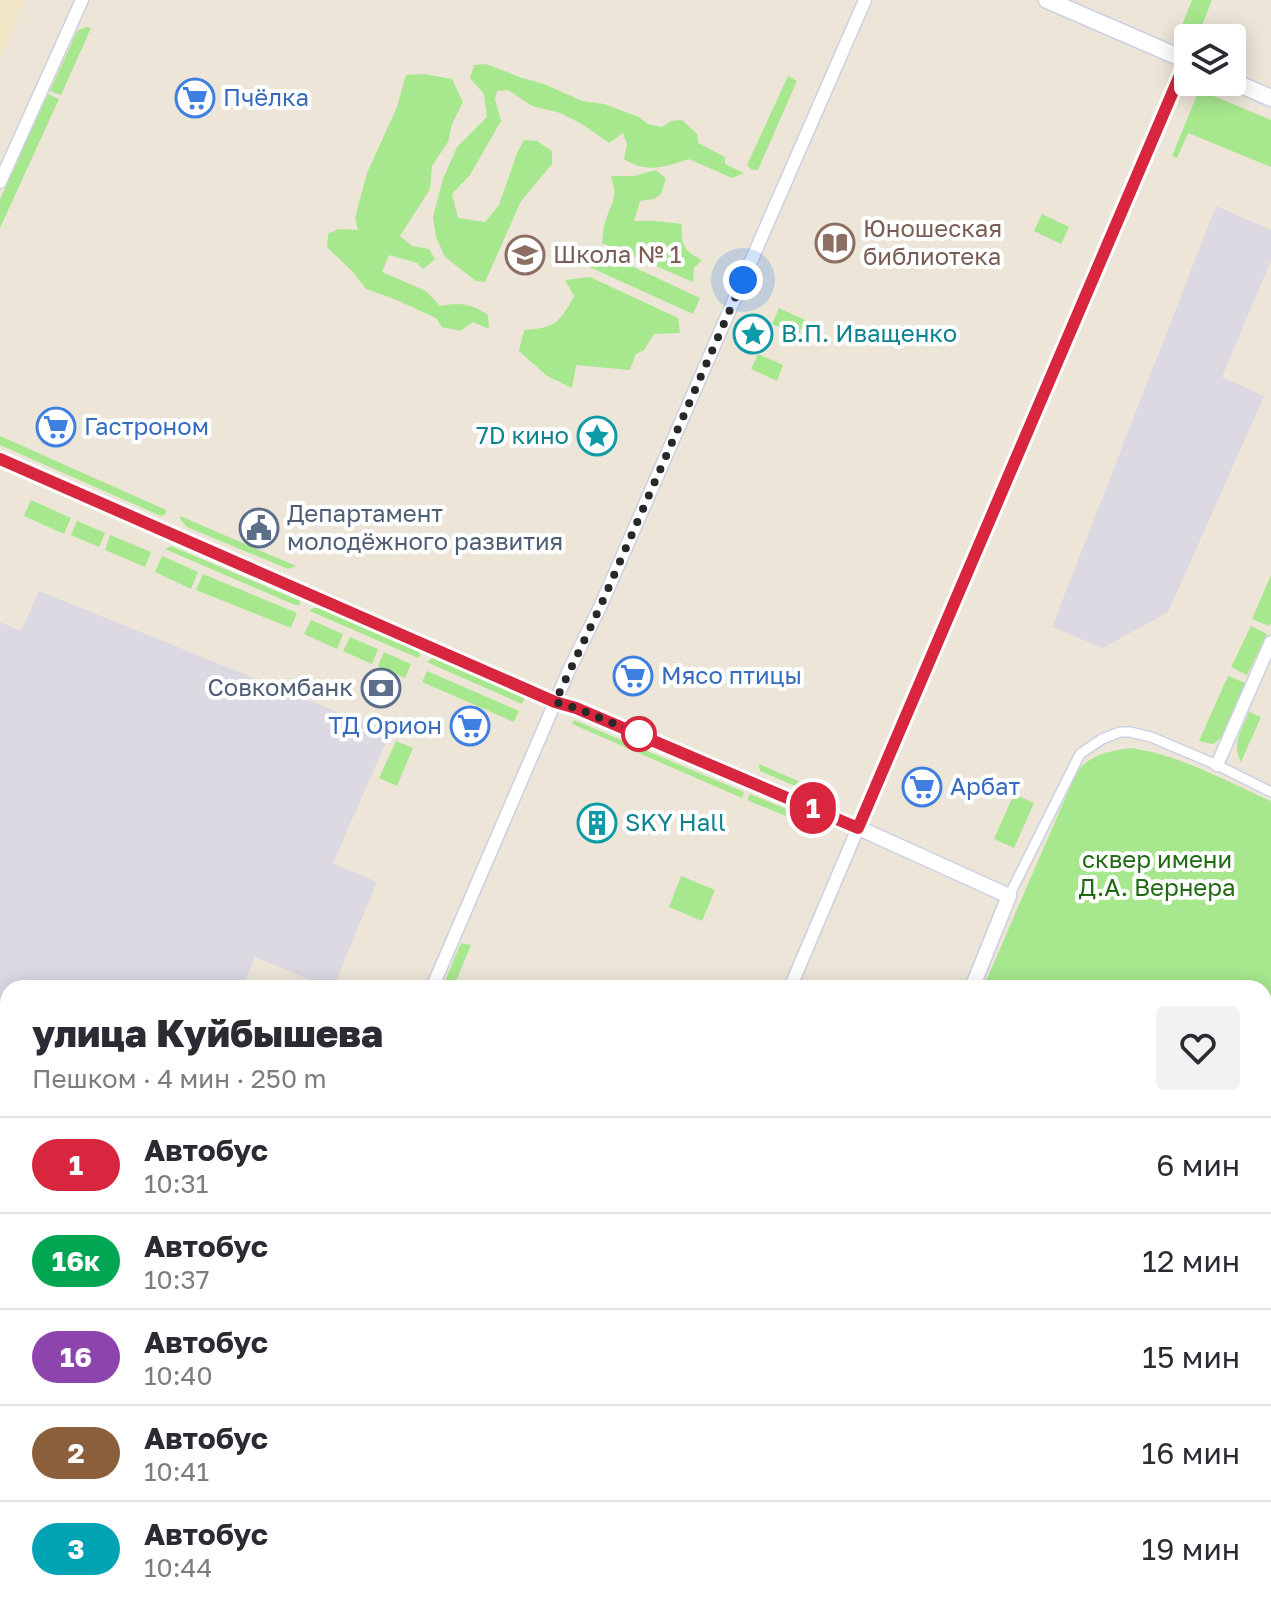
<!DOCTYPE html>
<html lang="ru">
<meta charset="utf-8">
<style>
body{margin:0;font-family:"Golos Text",sans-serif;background:#f2f2f3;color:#2b2b33;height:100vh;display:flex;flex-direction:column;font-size:30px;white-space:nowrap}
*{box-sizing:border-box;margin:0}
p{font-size:26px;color:#7c7c81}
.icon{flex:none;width:44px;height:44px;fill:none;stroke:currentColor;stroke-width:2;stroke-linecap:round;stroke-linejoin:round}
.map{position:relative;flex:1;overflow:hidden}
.sheet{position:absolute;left:0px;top:980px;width:1272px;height:634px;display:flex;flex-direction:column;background:#fff;border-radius:24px 24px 0 0;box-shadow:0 4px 20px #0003}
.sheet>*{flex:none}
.badge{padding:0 16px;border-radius:26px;font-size:28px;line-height:52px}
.controls{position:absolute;left:1174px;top:24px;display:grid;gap:16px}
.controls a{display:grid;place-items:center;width:72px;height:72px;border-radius:8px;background:#fff;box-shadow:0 4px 20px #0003;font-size:40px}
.you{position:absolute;width:40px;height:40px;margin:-20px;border:6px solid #fff;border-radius:50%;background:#1a73e8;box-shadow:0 0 0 12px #1a73e833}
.map>.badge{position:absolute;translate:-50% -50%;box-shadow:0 0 0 4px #fff}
.round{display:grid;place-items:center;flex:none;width:84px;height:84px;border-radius:8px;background:#f2f2f3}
.summary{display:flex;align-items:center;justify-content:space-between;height:136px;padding:0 32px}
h1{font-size:38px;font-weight:800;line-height:60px}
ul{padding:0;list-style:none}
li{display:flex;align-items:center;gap:24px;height:96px;padding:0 32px;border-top:2px solid #e1e1e2}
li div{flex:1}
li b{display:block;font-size:30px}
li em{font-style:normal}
li .badge{min-width:88px;font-weight:700;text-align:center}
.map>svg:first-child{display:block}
.industrial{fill:#ddd9e3}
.education{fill:#f0e5c5}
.green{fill:#a7e88e}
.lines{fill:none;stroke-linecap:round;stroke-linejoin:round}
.pedestrian-casing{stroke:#cdd0e3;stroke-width:12}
.minor-casing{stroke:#cdd0e3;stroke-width:15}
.tertiary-casing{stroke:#cdd0e3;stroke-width:17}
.secondary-casing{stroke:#cdd0e3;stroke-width:19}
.pedestrian{stroke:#fff;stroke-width:9}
.minor{stroke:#fff;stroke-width:12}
.tertiary{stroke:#fff;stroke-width:14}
.secondary{stroke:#fff;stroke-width:16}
.rail-casing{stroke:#9a9db4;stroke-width:7}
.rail{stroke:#fff;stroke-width:4;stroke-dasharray:12;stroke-linecap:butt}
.line-casing{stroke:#fff;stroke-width:18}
.line{stroke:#d7263d;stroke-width:12}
.walk{stroke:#282828;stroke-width:8;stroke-dasharray:0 14.4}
.stop-dot{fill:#fff;stroke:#d7263d;stroke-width:4}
.labels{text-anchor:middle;stroke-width:8;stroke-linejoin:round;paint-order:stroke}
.shop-label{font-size:24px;fill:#366cbe;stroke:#fff;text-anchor:start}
.education-label{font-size:24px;fill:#785e54;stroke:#fff;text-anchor:start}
.culture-label{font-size:24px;fill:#0d838f;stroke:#fff;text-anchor:start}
.service-label{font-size:24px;fill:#4e5e75;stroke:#fff;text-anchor:start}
.park-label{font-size:24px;fill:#1f6a13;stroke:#fff}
</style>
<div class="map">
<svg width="1271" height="1613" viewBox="0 0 1271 1613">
<rect width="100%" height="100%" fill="#ece5d8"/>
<path class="industrial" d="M 1216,206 L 1271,230 L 1271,261 L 1222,377 L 1264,396 L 1168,612 L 1103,648 L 1052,627 Z
M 39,591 L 390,733 L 333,863 L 377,882 L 333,988 L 329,988 L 255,957 L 242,988 L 8,988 L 8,1110 L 0,1107 L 0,622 L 21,631 Z
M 0,1191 L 8,1195 L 8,1606 L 905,1606 L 921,1613 L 0,1613 Z"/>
<path class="education" d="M 0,0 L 26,0 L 0,58 Z"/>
<path class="green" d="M 1192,0 L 1212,0 L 1197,38 L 1188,38 L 1188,42 L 1177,38 Z
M 86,27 L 91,28 L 61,95 L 50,91 L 77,31 Z
M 486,64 L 522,78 L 544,84 L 582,101 L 604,104 L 639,117 L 648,124 L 662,127 L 671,121 L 682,120 L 697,134 L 698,143 L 725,157 L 725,164 L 744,173 L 732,178 L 689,159 C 664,167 648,174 624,159 L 627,144 L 623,133 L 609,143 L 582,124 L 560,113 L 532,106 L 508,90 L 497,91 L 495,99 L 501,121 L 470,175 L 452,194 L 458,218 L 485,222 L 499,205 L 517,153 L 524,140 L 537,141 L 552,151 L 552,164 L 521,201 L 485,282 L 476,281 L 445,257 L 436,237 L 433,217 L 443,179 L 457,147 L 487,117 L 484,94 L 470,78 L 474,65 Z
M 423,74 L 452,79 L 463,102 L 452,124 L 448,142 L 432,166 L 430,189 L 400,236 L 412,246 L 429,249 L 435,259 L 423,269 L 417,263 L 389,255 L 382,272 L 426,291 L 440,306 C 460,302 470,303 488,315 L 489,329 L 473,322 L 460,331 L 442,327 L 436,318 L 392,298 L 366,289 L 352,271 L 327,247 L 328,234 L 338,229 L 358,230 L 355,218 L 367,173 L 397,107 L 406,75 Z
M 788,76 L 797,81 L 758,170 L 752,170 L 747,165 Z
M 1199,90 L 1271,120 L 1271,167 L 1188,133 L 1177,158 L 1172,156 Z
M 48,94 L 59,99 L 0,228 L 0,199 Z
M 656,170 L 666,179 L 661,194 L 654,199 L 640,201 L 634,221 L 655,221 L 682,224 C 680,244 684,251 702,260 L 694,268 L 693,282 L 602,243 C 603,236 603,228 605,222 C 612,201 618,199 611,176 L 634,176 Z
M 1042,214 L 1069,227 L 1061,244 L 1034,231 Z
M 593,248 L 700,298 L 693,314 L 585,265 Z
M 590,277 L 678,318 L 680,333 L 654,334 L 644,350 L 636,354 L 630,370 L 576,365 L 572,388 L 547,376 L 519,351 L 524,330 C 555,328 559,324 574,296 L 565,280 Z
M 779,308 L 805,320 L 798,336 L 772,324 Z
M 758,354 L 783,365 L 777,381 L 751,369 Z
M 0,436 L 166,510 L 166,513 L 161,516 L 0,445 Z
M 31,500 L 71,518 L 64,534 L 24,516 Z
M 180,516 L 296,566 L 288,569 L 187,527 L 181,520 Z
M 77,521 L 105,533 L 99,547 L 71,535 Z
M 110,535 L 151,552 L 145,567 L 105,550 Z
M 171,546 L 300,601 L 300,605 L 295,605 L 165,549 Z
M 162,556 L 198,572 L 191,589 L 155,572 Z
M 203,574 L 297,613 L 291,628 L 196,590 Z
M 1271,575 L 1271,623 L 1269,626 L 1252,619 Z
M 313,608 L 318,608 L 407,645 L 418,650 L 420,655 L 418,658 L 310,611 Z
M 311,620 L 343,634 L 337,649 L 304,634 Z
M 1251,626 L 1267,634 L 1247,675 L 1231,667 Z
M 350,637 L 378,649 L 372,664 L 343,651 Z
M 384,652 L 411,664 L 405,678 L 378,666 Z
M 434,657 L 525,697 L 522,704 L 427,662 Z
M 427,671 L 519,711 L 514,722 L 422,682 Z
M 1228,676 L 1245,683 L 1221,738 L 1213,744 L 1199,741 Z
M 1249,712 L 1261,717 L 1241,762 C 1231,745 1242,729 1249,712 Z
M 574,720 L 744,792 L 742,798 L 572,724 Z
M 396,741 L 413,748 L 397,786 L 379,778 Z
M 1131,748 C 1180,755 1226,781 1271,801 L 1271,1003 L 1264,1020 L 1264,988 L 983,988 L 1077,771 C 1092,754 1110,751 1131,748 Z
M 759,764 L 830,795 L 828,800 L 760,771 Z
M 750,794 L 823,824 L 820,830 L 747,800 Z
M 1014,794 L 1034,803 L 1014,848 L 994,839 Z
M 681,876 L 715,890 L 702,921 L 669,907 Z
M 461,943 L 471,945 L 453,988 L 442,988 Z"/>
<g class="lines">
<g class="pedestrian-casing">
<path id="pedestrian" d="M 1009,896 L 1080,754 L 1102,739 L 1120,732 L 1130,732 L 1151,737 L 1217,765 L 1271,792"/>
</g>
<g class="minor-casing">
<path id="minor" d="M 0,182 L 82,0
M 1217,765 L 1271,642
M 432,988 L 569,670 L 601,605 L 865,0
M 790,988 L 858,828
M 1264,1483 L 1271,1467
M 157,1613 L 160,1606
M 1206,1613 L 1209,1606"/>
</g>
<g class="tertiary-casing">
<path id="tertiary" d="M 0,459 L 555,702 L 576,708 L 830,815 L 1009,896 L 972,988
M 858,828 L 1186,61
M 1264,1040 L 1271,1025
M 0,1148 L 8,1151
M 1061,1606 L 1077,1613"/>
</g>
<g class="secondary-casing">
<path id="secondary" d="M 1047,0 L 1188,61
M 1232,81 L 1271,98"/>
</g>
<use href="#pedestrian" class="pedestrian"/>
<use href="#minor" class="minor"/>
<use href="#tertiary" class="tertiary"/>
<use href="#secondary" class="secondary"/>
<g class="rail-casing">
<path id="rail" d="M 0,1423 L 8,1426
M 406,1606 L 423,1613"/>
</g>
<use href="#rail" class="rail"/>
</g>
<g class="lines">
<g class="line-casing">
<path id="line" d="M 0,459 L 555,702 L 576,708 L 858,828 L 1186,61 L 1188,61"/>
</g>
<use href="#line" class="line"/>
<path class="walk" d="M 639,734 L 576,708 L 555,702 L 601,605 L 743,280"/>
</g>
<defs>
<g id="supermarket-ring" transform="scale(2)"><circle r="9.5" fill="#fff" stroke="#3f7fe0" stroke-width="1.5"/><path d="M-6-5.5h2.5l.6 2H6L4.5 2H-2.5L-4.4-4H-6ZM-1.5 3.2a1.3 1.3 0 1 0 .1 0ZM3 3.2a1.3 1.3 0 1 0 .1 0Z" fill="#3f7fe0"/></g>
<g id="library-ring" transform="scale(2)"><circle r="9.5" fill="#fff" stroke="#8d6e63" stroke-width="1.5"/><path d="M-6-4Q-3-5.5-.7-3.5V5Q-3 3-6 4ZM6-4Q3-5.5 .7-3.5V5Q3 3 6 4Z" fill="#8d6e63"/></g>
<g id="school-ring" transform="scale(2)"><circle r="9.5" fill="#fff" stroke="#8d6e63" stroke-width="1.5"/><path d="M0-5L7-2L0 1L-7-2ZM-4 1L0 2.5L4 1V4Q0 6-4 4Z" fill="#8d6e63"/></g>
<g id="sight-ring" transform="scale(2)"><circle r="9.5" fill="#fff" stroke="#0f9aa8" stroke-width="1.5"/><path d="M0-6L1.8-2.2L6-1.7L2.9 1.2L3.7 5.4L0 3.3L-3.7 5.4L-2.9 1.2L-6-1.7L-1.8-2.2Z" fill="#0f9aa8"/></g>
<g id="civic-ring" transform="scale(2)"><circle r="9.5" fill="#fff" stroke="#5c6f8a" stroke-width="1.5"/><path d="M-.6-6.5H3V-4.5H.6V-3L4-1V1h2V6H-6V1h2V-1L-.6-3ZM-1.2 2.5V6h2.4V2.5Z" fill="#5c6f8a"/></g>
<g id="bank-ring" transform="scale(2)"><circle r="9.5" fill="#fff" stroke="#5c6f8a" stroke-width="1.5"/><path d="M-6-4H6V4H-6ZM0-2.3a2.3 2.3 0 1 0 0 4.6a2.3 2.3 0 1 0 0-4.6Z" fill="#5c6f8a"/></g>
<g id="building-ring" transform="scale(2)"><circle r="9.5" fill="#fff" stroke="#0f9aa8" stroke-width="1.5"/><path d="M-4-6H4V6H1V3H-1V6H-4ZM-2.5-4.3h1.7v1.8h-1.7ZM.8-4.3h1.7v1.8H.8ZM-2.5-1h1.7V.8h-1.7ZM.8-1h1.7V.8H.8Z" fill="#0f9aa8"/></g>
</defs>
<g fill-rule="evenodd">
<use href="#supermarket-ring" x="195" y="98"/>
<use href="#library-ring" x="835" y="243"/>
<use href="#school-ring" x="525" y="255"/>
<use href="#sight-ring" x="753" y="334"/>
<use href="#supermarket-ring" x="56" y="427"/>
<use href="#sight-ring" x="597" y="436"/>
<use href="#civic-ring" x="259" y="528"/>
<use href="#supermarket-ring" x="633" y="676"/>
<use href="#bank-ring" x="381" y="688"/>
<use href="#supermarket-ring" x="470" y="726"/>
<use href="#supermarket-ring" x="922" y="787"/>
<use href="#building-ring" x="597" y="823"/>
</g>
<circle class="stop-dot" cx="639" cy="734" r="16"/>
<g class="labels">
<g class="shop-label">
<text x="223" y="106">Пчёлка</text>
<text x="84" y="435">Гастроном</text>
<text x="661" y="684">Мясо птицы</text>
<text x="442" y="734" text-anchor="end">ТД Орион</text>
<text x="950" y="795">Арбат</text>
</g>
<g class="education-label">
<text x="863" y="237">Юношеская<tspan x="863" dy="28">библиотека</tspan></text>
<text x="553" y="263">Школа № 1</text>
</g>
<g class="culture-label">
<text x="781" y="342">В.П. Иващенко</text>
<text x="569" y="444" text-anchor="end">7D кино</text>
<text x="625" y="831">SKY Hall</text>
</g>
<g class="service-label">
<text x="287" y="522">Департамент<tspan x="287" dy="28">молодёжного развития</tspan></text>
<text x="353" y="696" text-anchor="end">Совкомбанк</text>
</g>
<g class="park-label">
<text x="1157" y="868">сквер имени<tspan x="1157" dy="28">Д.А. Вернера</tspan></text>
</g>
</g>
</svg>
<div class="controls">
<a><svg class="icon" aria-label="layers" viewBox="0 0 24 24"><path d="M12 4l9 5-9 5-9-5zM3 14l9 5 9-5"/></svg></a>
</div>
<div class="you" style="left:743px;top:280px"></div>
<b class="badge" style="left:813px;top:808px;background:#d7263d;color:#fff">1</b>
<section class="sheet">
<div class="summary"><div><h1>улица Куйбышева</h1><p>Пешком · 4 мин · 250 m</p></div><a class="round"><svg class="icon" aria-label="heart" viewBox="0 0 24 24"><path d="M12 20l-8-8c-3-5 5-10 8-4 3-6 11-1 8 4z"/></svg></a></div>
<ul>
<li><span class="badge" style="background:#d7263d;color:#fff">1</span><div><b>Автобус</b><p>10:31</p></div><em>6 мин</em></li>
<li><span class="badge" style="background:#00a651;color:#fff">16к</span><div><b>Автобус</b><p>10:37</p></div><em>12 мин</em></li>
<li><span class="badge" style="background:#8e44ad;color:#fff">16</span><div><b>Автобус</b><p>10:40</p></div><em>15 мин</em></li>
<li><span class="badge" style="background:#8b5e3c;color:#fff">2</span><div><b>Автобус</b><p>10:41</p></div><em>16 мин</em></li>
<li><span class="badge" style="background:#00a3b4;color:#fff">3</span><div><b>Автобус</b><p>10:44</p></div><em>19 мин</em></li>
</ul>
</section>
</div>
